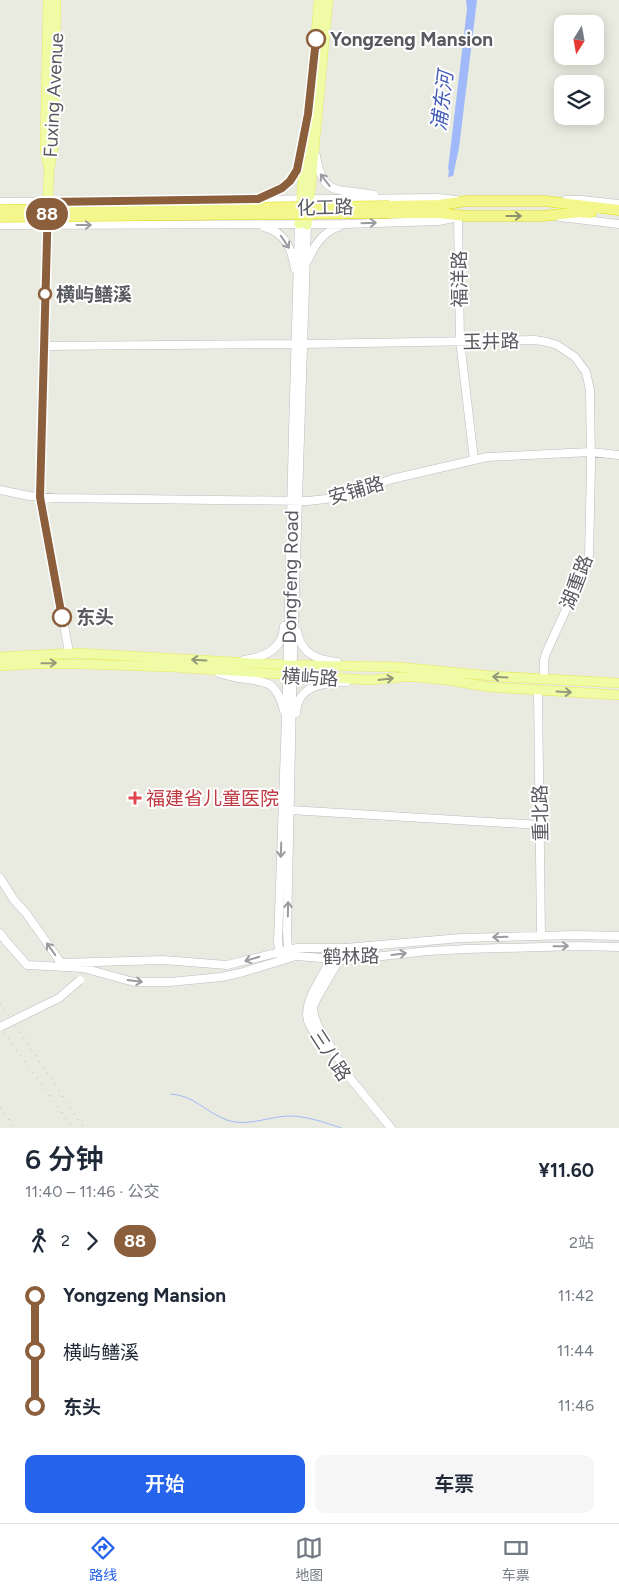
<!DOCTYPE html>
<html lang="zh">
<meta charset="utf-8">
<style>
body{margin:0;font-family:Figtree,"Noto Sans SC",sans-serif;background:#f6f6f7;color:#1f2937;height:100vh;display:flex;flex-direction:column;font-size:19px;white-space:nowrap}
*{box-sizing:border-box;margin:0}
p{font-size:16px;color:#747a83}
.icon{flex:none;width:28px;height:28px;fill:none;stroke:currentColor;stroke-width:2;stroke-linecap:round;stroke-linejoin:round}
.map{position:relative;height:1128px;overflow:hidden}
.details{display:flex;flex-direction:column;background:#fff;flex:1}
.details>*{flex:none}
.badge{padding:0 10px;border-radius:16px;font-size:18px;line-height:32px}
.needle{width:32px;rotate:191deg}
.fabs{position:absolute;left:554px;top:15px;display:grid;gap:10px}
.fabs a{display:grid;place-items:center;width:50px;height:50px;border-radius:10px;background:#fff;box-shadow:0 2px 12px #0003;font-size:25px}
.map>.badge{position:absolute;translate:-50% -50%;box-shadow:0 0 0 2px #fff}
.legs{display:flex;align-items:center;gap:8px;height:55px;padding:0 25px;font-size:16px}
.legs p{margin-inline-start:auto}
.overview{display:flex;align-items:center;justify-content:space-between;height:85px;padding:0 25px}
h1{font-size:28px;font-weight:600;line-height:38px}
.action{display:flex;gap:10px;margin-top:auto;padding:10px 25px}
.action a{flex:1;height:58px;border-radius:10px;background:#2563eb;color:#fff;font-size:20px;font-weight:600;line-height:58px;text-align:center}
.action a+a{background:#f6f6f7;color:#1f2937}
ul{padding:0 25px;list-style:none}
li{display:flex;align-items:center;gap:18px;height:55px;font-size:19px}
li i{display:grid;place-items:center;width:8px;height:100%;margin:0 6px;background:currentColor}
li i::after{content:'';width:12px;height:12px;margin:-6px;border:4px solid;border-radius:50%;background:#fff}
li p{margin-inline-start:auto}
li:first-child i{background:linear-gradient(#0000 50%,currentColor 0)}
li:last-child i{background:linear-gradient(currentColor 50%,#0000 0)}
.dock{display:flex;justify-content:space-around;align-items:center;height:70px;border-top:1px solid #e0e1e3;background:#fff;font-size:14px;color:#747a83}
.dock a{display:grid;justify-items:center;gap:2px}
.dock .current{color:#2563eb}
.map>svg:first-child{display:block}
.water{fill:#a0b9fa}
.lines{fill:none;stroke-linecap:round;stroke-linejoin:round}
.stream{stroke:#a0b9fa;stroke-width:1}
.secondary-casing{stroke:#bbbbc3;stroke-width:9}
.primary-casing{stroke:#e8ea5a;stroke-width:10}
.highway-casing{stroke:#e0db0b;stroke-width:11}
.secondary{stroke:#fff;stroke-width:8}
.primary{stroke:#f0fba5;stroke-width:9}
.highway{stroke:#f3f78b;stroke-width:10}
.rail{stroke:#b3b3b4;stroke-width:1;stroke-dasharray:1 6;stroke-linecap:butt}
.secondary-bridge-casing{stroke:#bbbbc3;stroke-width:9;stroke-linecap:butt}
.highway-bridge-casing{stroke:#e0db0b;stroke-width:11;stroke-linecap:butt}
.secondary-bridge{stroke:#fff;stroke-width:8}
.highway-bridge{stroke:#f3f78b;stroke-width:10}
.oneway{stroke:#9b9ca0}
.oneway2{stroke:#8f916f}
.oneway3{stroke:#959a7c}
.line-1-casing{stroke:#fff;stroke-width:11}
.line-1{stroke:#8b5e3c;stroke-width:8}
.stop-1-dot{fill:#fff;stroke:#8b5e3c;stroke-width:2.5}
.health-dot{fill:#e0444e;stroke:#fff;stroke-width:2}
.labels{text-anchor:middle;stroke-width:4;stroke-linejoin:round;paint-order:stroke}
.stop-label{font-size:19px;font-weight:bold;fill:#595a60;stroke:#fff;text-anchor:start}
.street-label{font-size:19px;fill:#595a60;stroke:#fff}
.health-label{font-size:19px;fill:#be3a42;stroke:#fff;text-anchor:start}
.water-label{font-size:20px;font-style:italic;fill:#455cbb;stroke:#fff}
</style>
<div class="map">
<svg width="619" height="1128" viewBox="0 0 619 1128">
<rect width="100%" height="100%" fill="#eaebe0"/>
<path class="water" d="M 466,0 L 477,0 L 459,148 L 453,176 L 448,177 L 449,170 L 448,169 L 467,9 Z"/>
<g class="lines">
<path class="stream" d="M 171,1094 C 193,1095 207,1113 227,1120 C 246,1127 268,1117 288,1116 C 306,1116 324,1122 341,1128"/>
<g class="secondary-casing">
<path id="secondary" d="M 316,156 C 323,200 341,187 374,195
M 262,198 C 302,178 295,173 304,133
M 566,200 L 582,200 L 619,204
M 0,202 L 439,198 L 457,200
M 458,217 L 460,341 L 474,460
M 560,217 L 619,224
M 0,225 L 345,224 L 439,221 L 458,217
M 47,225 L 40,497 L 69,652
M 264,227 C 285,232 292,249 295,269
M 308,260 C 315,244 323,232 340,226
M 303,344 L 535,340 L 547,342 L 557,345 L 575,357 L 586,372 L 590,390 L 591,466 L 589,555 L 583,573 L 546,653 L 544,660 L 544,679
M 43,346 L 296,344
M 0,490 L 29,496 L 55,498 L 308,501 L 343,497 L 392,479 L 487,457 L 591,452 L 619,455
M 297,631 C 301,653 316,660 337,662
M 244,660 C 264,657 283,650 284,626
M 219,673 C 226,675 232,677 239,678 C 267,682 276,680 284,711
M 538,691 L 541,936
M 296,713 C 298,684 324,683 346,682
M 290,810 L 540,825
M 0,878 L 14,900 L 26,913 L 61,963 L 163,960 L 227,965 L 297,948 L 345,948 L 461,938 L 576,935 L 619,936
M 0,933 L 5,940 L 27,965 L 83,968 L 134,982 L 170,982 L 221,977 L 240,973 L 296,956 L 347,960 L 428,951 L 467,949 L 578,946 L 619,947
M 334,948 L 339,953 L 339,960 L 317,998 L 313,1007 L 314,1016 L 318,1026 L 350,1078 L 391,1128
M 290,957 L 288,949 L 287,932 L 293,652 L 307,225
M 281,960 L 278,942 L 287,689 L 293,431 L 299,224
M 325,1048 C 320,1039 311,1030 308,1021 C 302,999 326,975 332,955"/>
</g>
<g class="primary-casing">
<path id="primary" d="M 48,165 L 45,149 L 48,0
M 299,224 L 319,0
M 47,225 L 49,170 L 53,149 L 56,0
M 307,225 L 328,0
M 0,657 L 76,653 L 288,665 L 399,667 L 492,676 L 619,683
M 0,666 L 32,664 L 83,664 L 172,667 L 369,680 L 402,677 L 416,677 L 448,680 L 490,687 L 619,695"/>
</g>
<g class="highway-casing">
<path id="highway" d="M 389,206 L 439,205 L 466,201 L 544,201 L 619,210
M 389,213 L 439,213 L 466,216 L 543,216 L 580,212 L 591,213"/>
</g>
<use href="#secondary" class="secondary"/>
<use href="#primary" class="primary"/>
<use href="#highway" class="highway"/>
<path class="rail" d="M 0,1003 L 84,1128
M 0,1027 L 73,1128
M 0,1108 L 15,1128"/>
<g class="secondary-bridge-casing">
<path id="secondary-bridge" d="M 0,1027 L 59,998 L 80,980"/>
</g>
<g class="highway-bridge-casing">
<path id="highway-bridge" d="M 0,210 L 389,206
M 0,217 L 389,213"/>
</g>
<use href="#secondary-bridge" class="secondary-bridge"/>
<use href="#highway-bridge" class="highway-bridge"/>
</g>
<defs><path id="oneway-shaft" d="M-6 0H5M1.5-3L5.5 0L1.5 3" fill="none" stroke-width="1.6" stroke-linecap="round" stroke-linejoin="round" transform="scale(1.25)"/></defs>
<g class="oneway">
<use href="#oneway-shaft" transform="translate(325 180) rotate(-128)"/>
<use href="#oneway-shaft" transform="translate(369 223) rotate(-2)"/>
<use href="#oneway-shaft" transform="translate(84 225)"/>
<use href="#oneway-shaft" transform="translate(285 242) rotate(56)"/>
<use href="#oneway-shaft" transform="translate(281 850) rotate(92)"/>
<use href="#oneway-shaft" transform="translate(288 909) rotate(-89)"/>
<use href="#oneway-shaft" transform="translate(500 937) rotate(178)"/>
<use href="#oneway-shaft" transform="translate(561 946) rotate(-1)"/>
<use href="#oneway-shaft" transform="translate(51 949) rotate(-125)"/>
<use href="#oneway-shaft" transform="translate(399 954) rotate(-7)"/>
<use href="#oneway-shaft" transform="translate(252 959) rotate(163)"/>
<use href="#oneway-shaft" transform="translate(135 981) rotate(7)"/>
</g>
<use class="oneway2" href="#oneway-shaft" transform="translate(514 216)"/>
<g class="oneway3">
<use href="#oneway-shaft" transform="translate(199 660) rotate(-177)"/>
<use href="#oneway-shaft" transform="translate(49 663) rotate(-1)"/>
<use href="#oneway-shaft" transform="translate(500 677) rotate(-177)"/>
<use href="#oneway-shaft" transform="translate(386 679) rotate(-7)"/>
<use href="#oneway-shaft" transform="translate(564 692) rotate(3)"/>
</g>
<g class="lines">
<g class="line-1-casing">
<path id="line-1" d="M 62,617 L 40,497 L 48,202 L 258,199 L 282,188 L 290,181 L 297,170 L 308,114 L 316,39"/>
</g>
<use href="#line-1" class="line-1"/>
</g>
<g class="stop-1-dot">
<circle cx="316" cy="39" r="9"/>
<circle cx="45" cy="294" r="6"/>
<circle cx="62" cy="617" r="9"/>
</g>
<path class="health-dot" d="M132.5 790.5h5v5h5v5h-5v5h-5v-5h-5v-5h5z"/>
<g class="labels">
<g class="stop-label">
<text x="330" y="46">Yongzeng Mansion</text>
<text x="56" y="301">横屿鳝溪</text>
<text x="76" y="624">东头</text>
</g>
<g class="street-label">
<text transform="translate(53 95) rotate(-87)" y="7">Fuxing Avenue</text>
<text transform="translate(325 207) rotate(-1)" y="7">化工路</text>
<text transform="translate(459 279) rotate(-90)" y="7">福洋路</text>
<text transform="translate(491 341) rotate(-1)" y="7">玉井路</text>
<text transform="translate(356 490) rotate(-16)" y="7">安铺路</text>
<text transform="translate(290 577) rotate(-89)" y="7">Dongfeng Road</text>
<text transform="translate(576 582) rotate(-69)" y="7">湖重路</text>
<text transform="translate(310 677) rotate(3)" y="7">横屿路</text>
<text transform="translate(540 813) rotate(-91)" y="7">重北路</text>
<text transform="translate(351 956) rotate(-1)" y="7">鹤林路</text>
<text transform="translate(331 1055) rotate(57)" y="7">三八路</text>
</g>
<g class="health-label">
<text x="146" y="805">福建省儿童医院</text>
</g>
<g class="water-label">
<text transform="translate(442 101) rotate(-83)" y="7">浦东河</text>
</g>
</g>
</svg>
<div class="fabs">
<a><svg class="needle" viewBox="-14 -14 28 28"><path d="M0-13l5 13h-10z" fill="#e53935"/><path d="M0 13l5-13h-10z" fill="#747a83"/></svg></a>
<a><svg class="icon" aria-label="layers" viewBox="0 0 24 24"><path d="M12 4l9 5-9 5-9-5zM3 14l9 5 9-5"/></svg></a>
</div>
<b class="badge" style="left:47px;top:214px;background:#8b5e3c;color:#fff">88</b>
</div>
<section class="details">
<div class="overview"><div><h1>6 分钟</h1><p>11:40 – 11:46 · 公交</p></div><b>¥11.60</b></div>
<div class="legs"><svg class="icon" aria-label="walk" viewBox="0 0 24 24"><circle cx="13" cy="4" r="2"/><path d="M13 8l-2 6 4 7M11 14l-3 7M7 12l3-4h3l4 4"/></svg>2<svg class="icon" aria-label="forward" viewBox="0 0 24 24"><path d="M9 5l7 7-7 7"/></svg><b class="badge" style="background:#8b5e3c;color:#fff">88</b><p>2站</p></div>
<ul>
<li><i style="color:#8b5e3c"></i><b>Yongzeng Mansion</b><p>11:42</p></li>
<li><i style="color:#8b5e3c"></i><span>横屿鳝溪</span><p>11:44</p></li>
<li><i style="color:#8b5e3c"></i><b>东头</b><p>11:46</p></li>
</ul>
<div class="action"><a>开始</a><a>车票</a></div>
</section>
<nav class="dock">
<a class="current"><svg class="icon" aria-label="directions" viewBox="0 0 24 24"><path d="M12 3l9 9-9 9-9-9zM9 14v-3h6M13 9l2 2-2 2"/></svg>路线</a>
<a><svg class="icon" aria-label="map" viewBox="0 0 24 24"><path d="M3 6l6-2 6 2 6-2v14l-6 2-6-2-6 2zM9 4v14M15 6v14"/></svg>地图</a>
<a><svg class="icon" aria-label="tickets" viewBox="0 0 24 24"><path d="M3 7h18v10H3zM15 7v10"/></svg>车票</a>
</nav>
